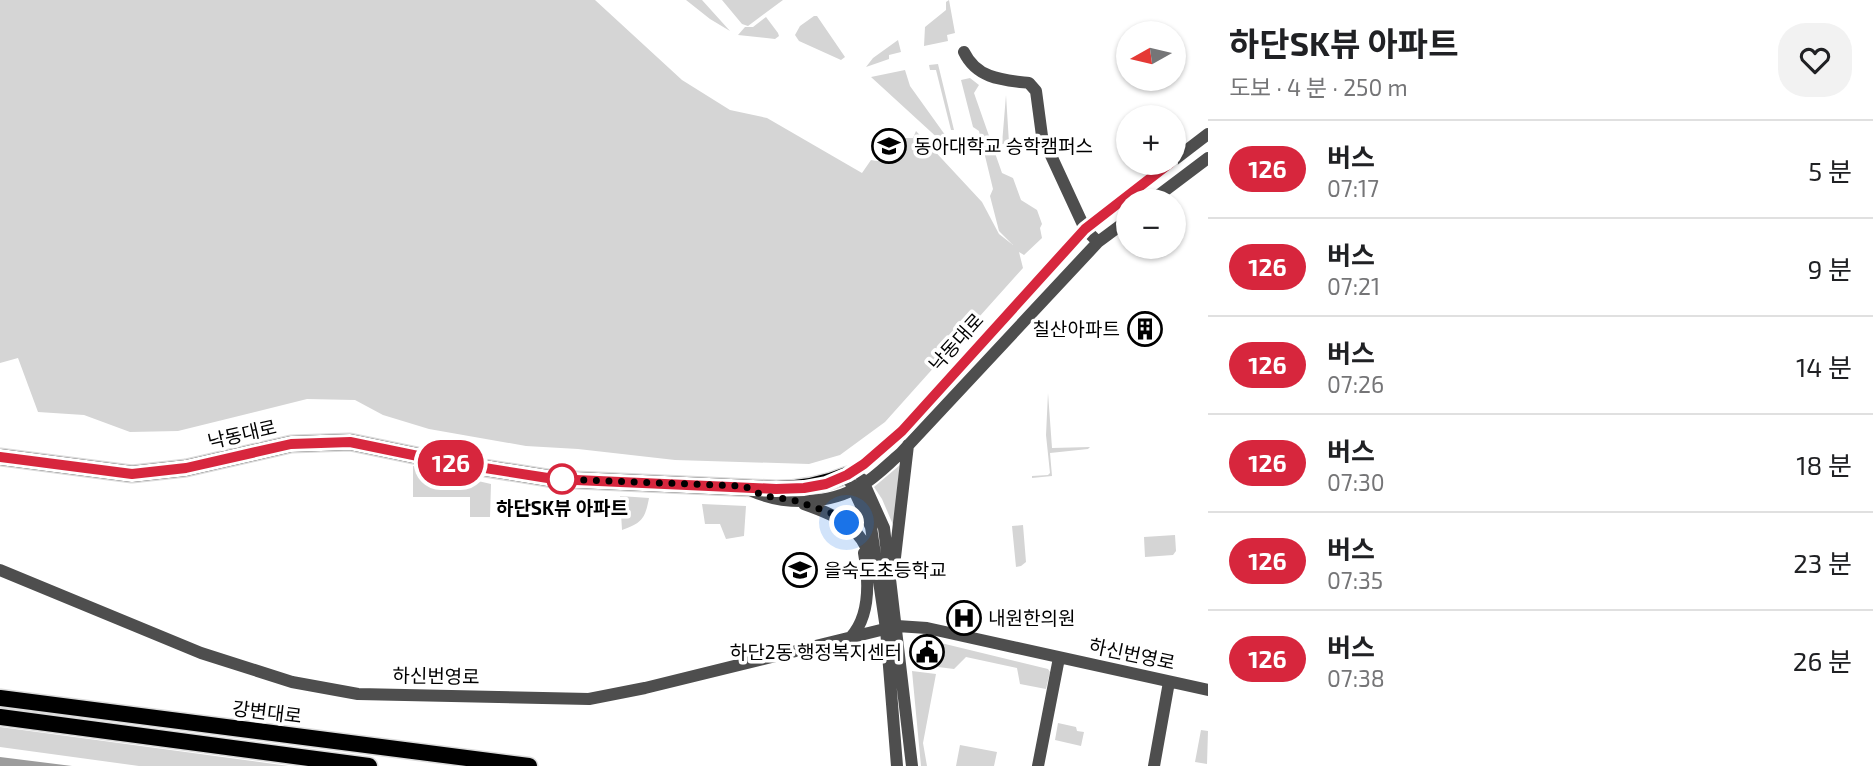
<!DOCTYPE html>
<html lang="ko">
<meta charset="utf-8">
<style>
body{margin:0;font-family:"Exo 2","Noto Sans KR",sans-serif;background:#f2f2f2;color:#202124;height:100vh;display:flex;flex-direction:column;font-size:26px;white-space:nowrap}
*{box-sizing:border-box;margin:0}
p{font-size:23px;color:#757577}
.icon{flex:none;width:38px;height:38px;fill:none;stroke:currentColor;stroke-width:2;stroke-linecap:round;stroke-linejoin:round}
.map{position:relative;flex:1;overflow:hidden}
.drawer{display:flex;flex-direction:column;background:#fff;width:665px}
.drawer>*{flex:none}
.badge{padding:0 14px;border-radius:23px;font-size:24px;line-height:46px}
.needle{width:46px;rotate:262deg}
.tools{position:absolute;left:1116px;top:21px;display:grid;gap:14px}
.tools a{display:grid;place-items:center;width:70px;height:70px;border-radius:50%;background:#fff;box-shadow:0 2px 5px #0004;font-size:35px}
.you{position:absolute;width:35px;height:35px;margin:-18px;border:5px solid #fff;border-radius:50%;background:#1a73e8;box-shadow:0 0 0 10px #1a73e833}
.map>.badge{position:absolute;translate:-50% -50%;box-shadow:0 0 0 4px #fff}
.round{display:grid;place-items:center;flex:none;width:74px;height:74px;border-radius:28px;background:#f2f2f2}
.headline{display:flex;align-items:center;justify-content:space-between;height:119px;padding:0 21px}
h1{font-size:33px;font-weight:700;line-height:52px}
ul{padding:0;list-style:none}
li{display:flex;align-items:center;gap:21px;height:98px;padding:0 21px;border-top:2px solid #e0e0e0}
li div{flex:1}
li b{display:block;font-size:26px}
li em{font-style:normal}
li .badge{min-width:77px;font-weight:700;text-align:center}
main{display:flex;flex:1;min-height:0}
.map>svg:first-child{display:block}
.green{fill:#d5d5d5}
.water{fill:#9c9c9c}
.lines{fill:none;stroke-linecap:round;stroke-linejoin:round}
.major-casing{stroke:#dbdbdb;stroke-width:19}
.minor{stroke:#4e4e4e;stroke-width:12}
.major{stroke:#000;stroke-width:16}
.line-casing{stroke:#fff;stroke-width:16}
.line{stroke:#d7263d;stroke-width:10}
.walk{stroke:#000;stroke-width:7;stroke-dasharray:0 12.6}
.stop-dot{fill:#fff;stroke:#d7263d;stroke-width:3.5}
.labels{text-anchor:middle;stroke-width:7;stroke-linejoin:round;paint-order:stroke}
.poi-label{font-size:19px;fill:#000;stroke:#fff;text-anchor:start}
.street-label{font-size:19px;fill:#000;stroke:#fff}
.stop-label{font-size:19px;font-weight:bold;fill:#000;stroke:#fff}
</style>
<main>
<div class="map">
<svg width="1208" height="766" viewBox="0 0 1208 766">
<rect width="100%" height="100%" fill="#fff"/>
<path class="green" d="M 0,0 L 595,0 L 682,80 L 730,110 L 767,118 L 862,173 L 871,160 C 890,165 896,152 904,138 L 913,138 L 916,131 L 982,202 L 999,234 L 1013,245 L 999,231 L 990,196 L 993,189 L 979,131 L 973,127 L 961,80 L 970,78 L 979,85 L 974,93 L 1002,173 L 1013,178 L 1021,200 L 1037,210 L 1042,224 L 1040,228 L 1042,238 L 1024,255 L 1019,252 L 1023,268 L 885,422 L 840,455 L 809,464 L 675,460 L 578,449 L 526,446 L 429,429 L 383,415 L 355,400 L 307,399 L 178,431 L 130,432 L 84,415 L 38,412 L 18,358 L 0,363 Z
M 686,0 L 702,0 L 730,31 L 710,19 Z
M 722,0 L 783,0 L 748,26 L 742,24 Z
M 949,0 L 955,33 L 947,35 L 948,41 L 924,46 L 925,27 L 946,10 L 946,2 Z
M 814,16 L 817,16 L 845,57 L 841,60 L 799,41 L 795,35 L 800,26 Z
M 766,17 L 778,33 L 779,36 L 775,39 L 738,35 L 745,27 L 753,27 Z
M 898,40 L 901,52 L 889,55 L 889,59 L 866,67 L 873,58 Z
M 938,64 L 954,130 L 951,130 L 936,70 L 930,70 L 929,65 Z
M 905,70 L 910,86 L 948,139 L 956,140 L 958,152 L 954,153 L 871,77 Z
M 1006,95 L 1009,143 L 1002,144 Z
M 1048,393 L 1052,448 L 1090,447 L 1088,449 L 1050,453 L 1052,476 L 1032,478 L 1032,476 L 1048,475 L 1050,473 L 1046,435 Z
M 900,465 L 894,527 L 882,499 L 874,487 Z
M 413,466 L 491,484 L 490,517 L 470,517 L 470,497 L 413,497 Z
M 620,496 L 649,498 C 645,520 641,523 622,530 Z
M 702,504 L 746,506 L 744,536 L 726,539 L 720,524 L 705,524 Z
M 1023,525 L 1026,562 L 1021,566 L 1016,567 L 1012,526 Z
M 1175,535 L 1176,551 L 1173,555 L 1145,557 L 1144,537 Z
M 941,643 L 1048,669 L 1050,672 L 1046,689 L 1020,684 L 1017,668 L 966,657 L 954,669 L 938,667 Z
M 912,671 L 936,674 L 923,743 L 927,766 L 921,766 Z
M 1058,723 L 1076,727 L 1077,731 L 1084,732 L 1081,746 L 1055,740 Z
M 0,727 L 289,766 L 139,766 L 0,747 Z
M 1201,730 L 1208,731 L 1207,764 L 1195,762 Z
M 960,745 L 997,752 L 994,766 L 956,766 Z"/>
<path class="water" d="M 0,757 L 72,766 L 0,766 Z"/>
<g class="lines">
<g class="major-casing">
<path id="major" d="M 0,457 L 132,474 L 186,468 L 291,444 L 350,442 L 447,462 L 554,479 L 776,489 C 802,489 823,485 847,475
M 0,698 L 529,766
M 0,717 L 369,766"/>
</g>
<path class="minor" d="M 964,52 C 977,79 1003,80 1029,83 L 1036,91 L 1042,136 L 1085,229 L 1098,242
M 1174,160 L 1208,134
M 1151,201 L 1208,158
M 862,479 L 884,528 L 912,766
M 750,490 C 784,506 830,505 862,485 C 876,477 888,464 901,453 L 1098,242 L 1129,219
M 804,504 C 838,516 860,525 872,561
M 894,566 L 908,445
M 0,570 L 201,653 L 292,682 L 358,694 L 589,699 L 645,688 L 897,626 L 927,628 L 1208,690
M 851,637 C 871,615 869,581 864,553
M 897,766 L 886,629 L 871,527 L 847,475 L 865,464 L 902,431 L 1085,229 L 1170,163
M 1038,766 L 1059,658
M 1154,766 L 1169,682"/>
<use href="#major" class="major"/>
</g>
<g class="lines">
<g class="line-casing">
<path id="line" d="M 0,457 L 132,474 L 186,468 L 291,444 L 350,442 L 447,462 L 554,479 L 776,489 L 804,488 L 826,484 L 847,475 L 864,464 L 902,431 L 1085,229 L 1170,163"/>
</g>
<use href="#line" class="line"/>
<path class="walk" d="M 562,479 L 554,479 L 744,486 L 764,496 L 793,500 L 834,514 L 847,523"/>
</g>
<defs>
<g id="university-ring" transform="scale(1.75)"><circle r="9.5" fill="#fff" stroke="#000" stroke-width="1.5"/><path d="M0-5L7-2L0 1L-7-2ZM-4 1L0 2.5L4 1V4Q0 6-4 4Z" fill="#000"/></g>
<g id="building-ring" transform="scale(1.75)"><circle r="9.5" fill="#fff" stroke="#000" stroke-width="1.5"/><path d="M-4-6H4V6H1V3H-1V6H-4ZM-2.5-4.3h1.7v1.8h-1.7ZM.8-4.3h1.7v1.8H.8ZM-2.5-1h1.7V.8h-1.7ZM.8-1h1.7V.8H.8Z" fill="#000"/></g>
<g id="school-ring" transform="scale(1.75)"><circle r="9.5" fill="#fff" stroke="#000" stroke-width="1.5"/><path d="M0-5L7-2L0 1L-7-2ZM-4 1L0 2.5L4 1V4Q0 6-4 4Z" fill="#000"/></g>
<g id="hospital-ring" transform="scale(1.75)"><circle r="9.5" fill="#fff" stroke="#000" stroke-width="1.5"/><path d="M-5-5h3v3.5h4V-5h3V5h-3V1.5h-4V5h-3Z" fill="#000"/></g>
<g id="civic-ring" transform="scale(1.75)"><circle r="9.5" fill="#fff" stroke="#000" stroke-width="1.5"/><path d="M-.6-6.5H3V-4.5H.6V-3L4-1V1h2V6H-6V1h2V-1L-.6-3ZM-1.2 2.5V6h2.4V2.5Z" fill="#000"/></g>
</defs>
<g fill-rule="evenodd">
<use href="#university-ring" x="889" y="146"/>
<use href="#building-ring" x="1145" y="329"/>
<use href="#school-ring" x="800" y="570"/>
<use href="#hospital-ring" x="964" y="618"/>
<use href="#civic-ring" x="927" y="652"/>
</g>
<circle class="stop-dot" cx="562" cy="479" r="14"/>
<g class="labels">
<g class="poi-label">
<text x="914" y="153">동아대학교 승학캠퍼스</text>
<text x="1120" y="336" text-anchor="end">칠산아파트</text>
<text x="824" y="577">을숙도초등학교</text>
<text x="988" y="625">내원한의원</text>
<text x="902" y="659" text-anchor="end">하단2동 행정복지센터</text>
</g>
<g class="street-label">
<text transform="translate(956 342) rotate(-48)" y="7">낙동대로</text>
<text transform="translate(242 434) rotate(-13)" y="7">낙동대로</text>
<text transform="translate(1132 654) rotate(12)" y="7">하신번영로</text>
<text transform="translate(436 676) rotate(1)" y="7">하신번영로</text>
<text transform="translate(267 712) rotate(7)" y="7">강변대로</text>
</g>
<g class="stop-label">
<text x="562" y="515">하단SK뷰 아파트</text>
</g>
</g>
</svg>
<div class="tools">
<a><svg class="needle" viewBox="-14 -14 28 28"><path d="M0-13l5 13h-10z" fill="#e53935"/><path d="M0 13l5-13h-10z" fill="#757577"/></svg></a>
<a>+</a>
<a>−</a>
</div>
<div class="you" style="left:847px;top:523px"></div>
<b class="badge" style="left:451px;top:463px;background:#d7263d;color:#fff">126</b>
</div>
<section class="drawer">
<div class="headline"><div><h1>하단SK뷰 아파트</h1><p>도보 · 4 분 · 250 m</p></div><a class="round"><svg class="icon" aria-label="heart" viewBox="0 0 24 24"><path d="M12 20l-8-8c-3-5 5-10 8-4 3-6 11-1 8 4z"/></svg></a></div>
<ul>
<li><span class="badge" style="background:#d7263d;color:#fff">126</span><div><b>버스</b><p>07:17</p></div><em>5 분</em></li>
<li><span class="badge" style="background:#d7263d;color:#fff">126</span><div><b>버스</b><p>07:21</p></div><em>9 분</em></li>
<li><span class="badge" style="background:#d7263d;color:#fff">126</span><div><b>버스</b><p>07:26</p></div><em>14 분</em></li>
<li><span class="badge" style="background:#d7263d;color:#fff">126</span><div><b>버스</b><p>07:30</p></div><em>18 분</em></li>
<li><span class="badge" style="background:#d7263d;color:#fff">126</span><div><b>버스</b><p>07:35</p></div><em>23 분</em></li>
<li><span class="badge" style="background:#d7263d;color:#fff">126</span><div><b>버스</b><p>07:38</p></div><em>26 분</em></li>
</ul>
</section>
</main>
